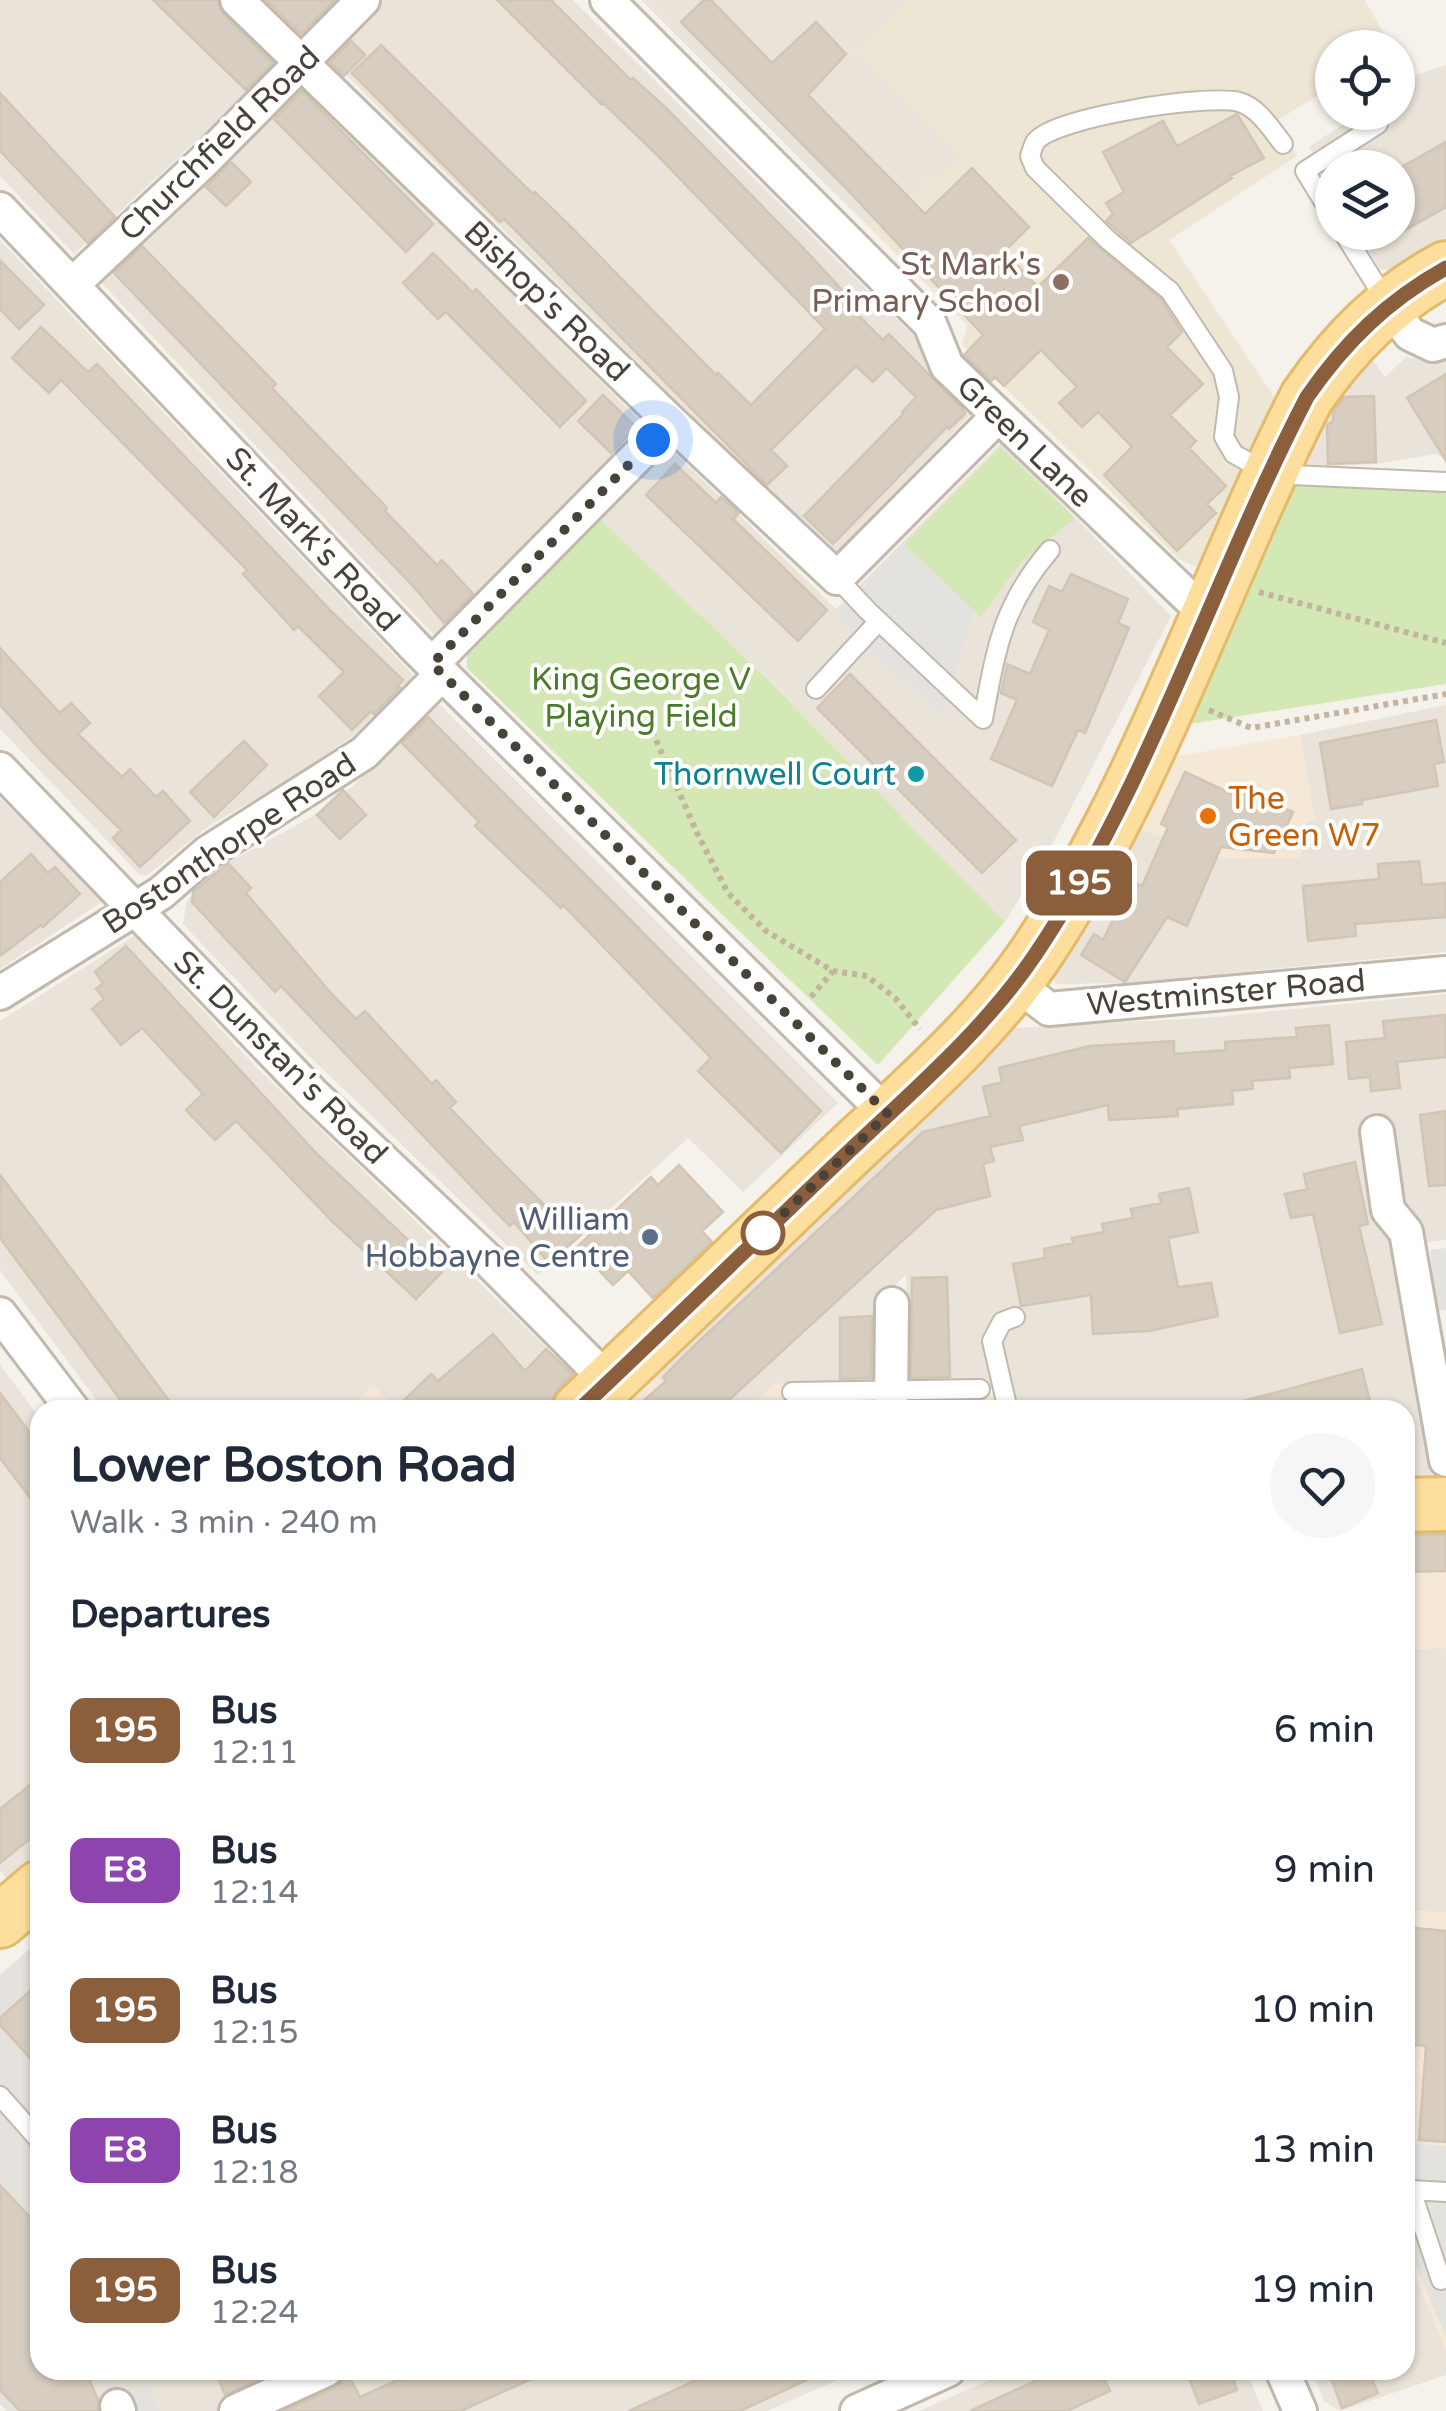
<!DOCTYPE html>
<meta charset="utf-8">
<style>
body{margin:0;font-family:"Varela Round",sans-serif;background:#f6f6f7;color:#1f2937;height:100vh;display:flex;flex-direction:column;font-size:38px;white-space:nowrap}
*{box-sizing:border-box;margin:0}
p{font-size:32px;color:#747a83}
.icon{flex:none;width:55px;height:55px;fill:none;stroke:currentColor;stroke-width:2;stroke-linecap:round;stroke-linejoin:round}
.map{position:relative;flex:1;overflow:hidden}
.side{position:absolute;left:30px;top:1400px;width:1385px;height:980px;display:flex;flex-direction:column;background:#fff;border-radius:30px;box-shadow:0 2px 8px #0004}
.side>*{flex:none}
.badge{padding:0 20px;border-radius:15px;font-size:35px;line-height:65px}
.fabs{position:absolute;left:1315px;top:30px;display:grid;gap:20px}
.fabs a{display:grid;place-items:center;width:100px;height:100px;border-radius:50%;background:#fff;box-shadow:0 2px 8px #0004;font-size:50px}
.you{position:absolute;width:50px;height:50px;margin:-25px;border:8px solid #fff;border-radius:50%;background:#1a73e8;box-shadow:0 0 0 15px #1a73e833}
.map>.badge{position:absolute;translate:-50% -50%;box-shadow:0 0 0 5px #fff}
h2{padding:0 40px;font-size:38px;line-height:90px}
.round{display:grid;place-items:center;flex:none;width:105px;height:105px;border-radius:52px;background:#f6f6f7}
.head{display:flex;align-items:center;justify-content:space-between;height:170px;padding:0 40px}
h1{font-size:48px;font-weight:700;line-height:75px}
ul{padding:0;list-style:none}
li{display:flex;align-items:center;gap:30px;height:140px;padding:0 40px}
li div{flex:1}
li b{display:block;font-size:38px}
li em{font-style:normal}
li .badge{min-width:110px;font-weight:700;text-align:center}
.map>svg:first-child{display:block}
.residential{fill:#e9e3d9}
.commercial{fill:#f6e8d7}
.industrial{fill:#e5e1dc}
.education{fill:#eee6d5}
.green{fill:#d3e8b4}
.parking{fill:#e4e2df}
.building{fill:#d7cdc0;stroke:#d2c5b3;stroke-width:2.5}
.lines{fill:none;stroke-linecap:round;stroke-linejoin:round}
.lane-casing{stroke:#c1b9ad;stroke-width:22}
.street-casing{stroke:#c1b9ad;stroke-width:38}
.primary-casing{stroke:#e3bb6a;stroke-width:58}
.path{stroke:#c2b49e;stroke-width:6;stroke-dasharray:5 5;stroke-linecap:butt}
.lane{stroke:#fff;stroke-width:18}
.street{stroke:#fff;stroke-width:32}
.primary{stroke:#fdde9c;stroke-width:52}
.line-casing{stroke:#fff;stroke-width:22}
.line{stroke:#8b5e3c;stroke-width:15}
.walk{stroke:#494238;stroke-width:10;stroke-dasharray:0 18}
.education-dot{fill:#8d6e63;stroke:#fff;stroke-width:4}
.culture-dot{fill:#0f9aa8;stroke:#fff;stroke-width:4}
.food-dot{fill:#e8710a;stroke:#fff;stroke-width:4}
.stop-dot{fill:#fff;stroke:#8b5e3c;stroke-width:5}
.service-dot{fill:#5c6f8a;stroke:#fff;stroke-width:4}
.labels{text-anchor:middle;stroke-width:8;stroke-linejoin:round;paint-order:stroke}
.street-label{font-size:32px;fill:#494238;stroke:#fff}
.education-label{font-size:32px;fill:#785e54;stroke:#fff;text-anchor:end}
.park-label{font-size:32px;fill:#4c7c2b;stroke:#fff}
.culture-label{font-size:32px;fill:#0d838f;stroke:#fff;text-anchor:end}
.food-label{font-size:32px;fill:#c56008;stroke:#fff;text-anchor:start}
.service-label{font-size:32px;fill:#4e5e75;stroke:#fff;text-anchor:end}
</style>
<div class="map">
<svg width="1446" height="2411" viewBox="0 0 1446 2411">
<rect width="100%" height="100%" fill="#f5f2eb"/>
<path class="residential" d="M 0,0 L 218,0 L 281,62 L 74,254 L 0,176 Z
M 383,0 L 573,0 L 922,344 L 930,370 L 972,413 L 839,551 L 827,549 L 331,60 L 331,52 Z
M 641,0 L 910,0 L 855,52 L 962,158 L 868,226 Z
M 1446,65 L 1446,241 L 1388,270 L 1380,269 L 1358,233 L 1398,232 L 1398,168 L 1332,168 L 1332,188 L 1309,147 L 1360,113 L 1398,112 L 1398,86 L 1413,76 Z
M 304,85 L 642,423 L 642,429 L 437,638 L 101,282 Z
M 0,240 L 414,676 L 354,735 L 284,783 L 210,825 L 146,876 L 140,875 L 0,729 Z
M 1367,353 L 1385,377 L 1406,357 L 1436,363 L 1446,359 L 1446,459 L 1436,454 L 1376,464 L 1293,468 L 1330,395 Z
M 1002,442 L 1171,616 L 1056,837 L 1005,922 L 768,680 L 600,519 L 664,453 L 674,452 L 836,609 Z
M 438,703 L 838,1103 L 743,1192 L 688,1138 L 538,1275 L 309,1056 L 183,924 L 187,900 L 224,865 L 311,817 L 352,787 Z
M 1446,705 L 1446,952 L 1127,983 L 1056,984 L 1054,978 L 1139,828 L 1214,859 L 1314,819 L 1300,735 Z
M 0,798 L 103,901 L 0,969 Z
M 134,936 L 256,1067 L 577,1377 L 575,1386 L 547,1410 L 397,1410 L 373,1386 L 348,1410 L 104,1410 L 0,1271 L 0,1021 Z
M 1446,994 L 1446,1240 L 1416,1243 L 1396,1225 L 1444,1478 L 1405,1479 L 1405,1410 L 1013,1410 L 1010,1392 L 993,1393 L 988,1380 L 908,1382 L 906,1275 L 878,1301 L 879,1383 L 773,1384 L 748,1410 L 688,1410 L 655,1374 L 1016,1028 L 1205,1018 Z
M 0,1365 L 40,1418 L 40,1860 L 15,1882 L 7,1880 L 0,1870 Z
M 1446,1648 L 1446,1913 L 1405,1910 L 1405,1649 Z
M 1405,2251 L 1446,2350 L 1446,2375 L 1340,2411 L 1324,2401 L 1312,2370 L 1405,2370 Z
M 110,2370 L 860,2370 L 767,2411 L 60,2411 Z
M 1012,2370 L 1246,2370 L 1263,2411 L 919,2411 Z"/>
<path class="commercial" d="M 1300,735 L 1315,819 L 1306,821 L 1300,858 L 1214,859 L 1139,828 L 1172,757 Z
M 655,1374 L 688,1410 L 617,1410 Z
M 773,1384 L 787,1384 L 788,1400 L 993,1393 L 997,1410 L 748,1410 Z
M 373,1385 L 397,1410 L 348,1410 Z
M 1446,1529 L 1446,1648 L 1405,1649 L 1405,1531 Z
M 1405,1910 L 1446,1913 L 1446,2350 L 1405,2251 Z"/>
<path class="industrial" d="M 40,1940 L 40,2370 L 110,2370 L 60,2411 L 7,2411 L 0,2404 L 0,1975 Z"/>
<path class="education" d="M 910,0 L 1365,0 L 1392,47 L 1332,48 L 1332,87 L 1278,120 L 1297,156 L 1169,240 L 1277,401 L 1197,567 L 1179,559 L 962,345 L 967,325 L 868,226 L 961,158 L 855,52 Z"/>
<path class="green" d="M 1000,447 L 1075,518 L 1022,561 L 981,617 L 904,544 Z
M 1283,477 L 1446,490 L 1446,684 L 1176,726 Z
M 600,519 L 768,680 L 1005,922 L 878,1065 L 467,668 L 467,656 Z"/>
<path class="parking" d="M 904,544 L 975,612 L 941,716 L 835,617 Z
M 1446,1248 L 1446,1310 L 1435,1311 L 1430,1250 Z
M 1405,2143 L 1446,2146 L 1446,2337 L 1405,2240 Z
M 149,2385 L 160,2411 L 107,2411 L 103,2403 Z"/>
<path class="building" d="M 153,0 L 218,0 L 223,14 L 273,63 L 246,90 Z
M 266,0 L 335,0 L 301,34 Z
M 497,0 L 551,0 L 631,80 L 633,78 L 667,109 L 810,255 L 852,301 L 848,305 L 883,340 L 889,334 L 963,409 L 965,414 L 949,429 L 947,427 L 833,544 L 804,516 L 903,414 L 902,412 L 916,397 L 887,368 L 873,382 L 856,366 L 771,450 L 787,466 L 767,485 L 536,251 L 504,219 L 500,222 L 352,73 L 381,45 L 533,194 L 535,192 L 571,227 L 716,375 L 718,373 L 751,405 L 825,329 L 654,152 L 602,102 L 601,104 Z
M 704,0 L 711,0 L 772,63 L 816,22 L 846,54 L 808,95 L 925,214 L 972,168 L 1029,227 L 1004,252 L 1038,287 L 1088,238 L 1161,299 L 1182,332 L 1167,347 L 1203,384 L 1170,415 L 1196,441 L 1189,448 L 1226,486 L 1207,504 L 1216,513 L 1177,551 L 1104,475 L 1132,447 L 1098,412 L 1082,427 L 1059,403 L 1077,387 L 1041,350 L 1004,386 L 995,377 L 991,381 L 964,355 L 983,335 L 845,187 L 681,22 Z
M 351,41 L 365,55 L 344,76 L 330,62 Z
M 302,91 L 433,224 L 406,252 L 274,119 Z
M 0,93 L 115,217 L 88,243 L 0,151 Z
M 1237,114 L 1264,158 L 1230,176 L 1232,178 L 1131,243 L 1106,221 L 1113,214 L 1106,203 L 1124,192 L 1103,152 L 1163,121 L 1177,146 Z
M 1446,142 L 1446,207 L 1398,234 L 1398,169 Z
M 231,162 L 251,182 L 226,206 L 206,187 Z
M 142,246 L 276,384 L 272,388 L 387,508 L 385,511 L 437,565 L 442,560 L 473,594 L 444,623 L 413,586 L 114,273 Z
M 433,253 L 473,293 L 476,289 L 586,401 L 560,427 L 446,312 L 438,319 L 403,283 Z
M 0,260 L 44,305 L 19,329 L 0,309 Z
M 41,327 L 88,372 L 97,364 L 333,613 L 403,680 L 397,686 L 400,688 L 374,714 L 371,711 L 352,730 L 319,696 L 344,672 L 298,626 L 294,630 L 243,574 L 247,570 L 61,380 L 49,393 L 12,358 Z
M 1446,374 L 1446,461 L 1407,398 Z
M 603,395 L 636,427 L 611,453 L 578,421 Z
M 1374,396 L 1376,462 L 1328,464 L 1327,425 L 1333,421 L 1333,412 L 1344,397 Z
M 675,464 L 716,503 L 721,497 L 739,513 L 733,519 L 827,610 L 798,641 L 646,495 Z
M 1071,574 L 1128,599 L 1118,623 L 1129,628 L 1085,733 L 1078,730 L 1052,786 L 991,759 L 1017,700 L 1001,693 L 1007,664 L 1030,674 L 1049,630 L 1033,622 L 1049,586 L 1062,592 Z
M 0,648 L 60,713 L 71,703 L 90,723 L 78,734 L 122,777 L 130,769 L 156,797 L 163,791 L 190,821 L 140,867 L 113,838 L 121,830 L 44,754 L 0,705 Z
M 850,674 L 1016,840 L 982,873 L 817,708 Z
M 428,717 L 821,1111 L 781,1153 L 698,1071 L 711,1058 L 563,905 L 561,908 L 475,826 L 479,822 L 402,743 Z
M 1436,720 L 1444,762 L 1434,764 L 1438,786 L 1362,800 L 1362,804 L 1331,809 L 1320,743 Z
M 244,741 L 267,765 L 214,817 L 190,792 Z
M 1185,772 L 1234,795 L 1238,787 L 1293,812 L 1274,853 L 1221,847 L 1187,926 L 1167,917 L 1125,982 L 1081,955 L 1094,934 L 1103,940 L 1132,881 L 1142,886 L 1168,827 L 1161,824 Z
M 343,790 L 366,815 L 340,839 L 317,815 Z
M 31,854 L 48,873 L 55,867 L 80,894 L 43,927 L 41,925 L 0,956 L 0,882 Z
M 1419,861 L 1422,885 L 1446,883 L 1446,917 L 1355,924 L 1356,936 L 1308,941 L 1303,886 L 1379,879 L 1378,864 Z
M 228,863 L 251,888 L 246,893 L 330,992 L 356,1019 L 365,1011 L 432,1084 L 436,1080 L 456,1102 L 450,1108 L 494,1154 L 550,1211 L 556,1206 L 581,1235 L 549,1263 L 514,1222 L 510,1226 L 490,1206 L 281,986 L 275,992 L 192,902 L 193,892 Z
M 126,946 L 316,1153 L 442,1272 L 416,1299 L 333,1222 L 236,1121 L 215,1140 L 186,1110 L 203,1094 L 142,1028 L 121,1045 L 92,1009 L 104,999 L 96,989 L 103,983 L 95,972 Z
M 1446,1015 L 1446,1057 L 1397,1062 L 1400,1088 L 1371,1091 L 1370,1077 L 1349,1079 L 1346,1042 L 1385,1038 L 1383,1021 Z
M 1329,1025 L 1333,1064 L 1289,1068 L 1290,1078 L 1252,1081 L 1253,1089 L 1232,1091 L 1233,1104 L 1177,1109 L 1178,1116 L 1109,1120 L 1108,1105 L 1019,1126 L 1023,1140 L 990,1147 L 994,1161 L 983,1164 L 990,1196 L 936,1210 L 718,1410 L 633,1410 L 666,1381 L 663,1377 L 693,1347 L 923,1132 L 990,1116 L 983,1087 L 1002,1082 L 999,1068 L 1090,1046 L 1174,1041 L 1174,1054 L 1226,1050 L 1225,1042 L 1297,1037 L 1296,1028 Z
M 1446,1111 L 1446,1185 L 1429,1186 L 1420,1115 Z
M 1355,1162 L 1368,1224 L 1359,1226 L 1382,1324 L 1340,1333 L 1313,1214 L 1291,1218 L 1285,1194 L 1307,1189 L 1304,1174 Z
M 679,1165 L 723,1212 L 702,1231 L 712,1242 L 653,1298 L 628,1271 L 613,1285 L 577,1247 L 651,1177 L 658,1185 Z
M 0,1175 L 78,1278 L 176,1410 L 128,1410 L 0,1238 Z
M 1189,1188 L 1198,1232 L 1168,1238 L 1178,1287 L 1211,1283 L 1218,1316 L 1149,1331 L 1093,1334 L 1091,1295 L 1021,1306 L 1013,1264 L 1045,1258 L 1044,1249 L 1073,1243 L 1072,1238 L 1104,1232 L 1102,1224 L 1133,1218 L 1131,1209 L 1161,1203 L 1159,1194 Z
M 947,1277 L 950,1377 L 911,1378 L 912,1278 Z
M 872,1316 L 871,1378 L 840,1379 L 840,1318 Z
M 493,1334 L 525,1371 L 546,1349 L 573,1374 L 558,1389 L 546,1410 L 394,1410 L 431,1374 L 438,1381 Z
M 1362,1369 L 1372,1410 L 1245,1410 L 1244,1401 Z
M 0,1393 L 40,1446 L 40,1511 L 0,1458 Z
M 1446,1534 L 1446,1571 L 1405,1572 L 1405,1535 Z
M 40,1777 L 40,1831 L 0,1863 L 0,1809 Z
M 1405,1927 L 1446,1931 L 1446,2142 L 1419,2140 L 1426,2046 L 1405,2044 Z
M 40,1982 L 40,2069 L 0,2025 L 0,2018 Z
M 0,2185 L 40,2228 L 40,2370 L 85,2370 L 98,2400 L 98,2411 L 20,2411 L 0,2390 Z
M 215,2370 L 278,2370 L 225,2395 Z
M 346,2370 L 360,2397 L 420,2370 L 551,2370 L 461,2411 L 284,2411 L 335,2388 L 343,2381 Z
M 718,2370 L 828,2370 L 740,2411 L 629,2411 Z
M 1059,2370 L 1100,2370 L 1110,2391 L 1067,2411 L 970,2411 Z
M 1186,2370 L 1230,2370 L 1237,2390 L 1199,2404 Z
M 1328,2370 L 1368,2370 L 1378,2393 L 1342,2408 Z"/>
<g class="lines">
<g class="lane-casing">
<path id="lane" d="M 1283,144 C 1271,129 1258,107 1239,102 C 1207,94 1056,117 1036,141 C 1033,145 1032,151 1030,156 L 1035,168 L 1108,240 L 1170,291 L 1223,371 L 1229,397 L 1224,437 L 1234,454 L 1270,474 L 1446,482
M 1332,215 L 1305,171 L 1378,124
M 1343,232 L 1388,304
M 837,578 L 868,611 L 983,719 C 996,649 1002,606 1050,550
M 816,689 L 879,621
M 792,1392 L 980,1389
M 1008,1410 L 992,1341 L 1002,1322 L 1015,1317
M 0,2096 L 40,2141
M 1441,2280 L 1411,2190 L 1446,2192"/>
</g>
<g class="street-casing">
<path id="street" d="M 237,0 L 671,422 L 837,578 L 998,416
M 607,0 L 930,324 L 947,366 L 1189,598 L 1211,608
M 0,209 L 416,648 L 888,1115
M 73,284 L 203,162 L 363,0
M 1388,305 L 1410,334 L 1433,345 L 1446,341
M 432,664 L 671,422
M 0,769 L 313,1094 L 489,1261 L 609,1382
M 1015,983 L 1049,1009 L 1446,973
M 0,993 L 161,893 L 207,853 L 364,753 L 442,674
M 1377,1132 L 1388,1210 L 1406,1232 L 1446,1460
M 0,1314 L 73,1410
M 891,1410 L 892,1304
M 1282,2370 L 1300,2411
M 117,2406 L 119,2411
M 236,2411 L 326,2370
M 857,2411 L 948,2370"/>
</g>
<g class="primary-casing">
<path id="primary" d="M 579,1410 C 667,1327 754,1242 842,1158 C 908,1095 983,1032 1035,955 C 1151,783 1213,581 1307,397 C 1345,342 1387,300 1446,268
M 1405,1505 L 1446,1504
M 0,1921 L 40,1887"/>
</g>
<path class="path" d="M 1259,592 L 1446,643
M 1209,710 L 1251,728 L 1446,694
M 648,722 L 698,835 L 728,893 L 766,931 L 833,971 L 867,976 L 895,998 L 920,1029
M 811,997 L 833,971"/>
<use href="#lane" class="lane"/>
<use href="#street" class="street"/>
<use href="#primary" class="primary"/>
</g>
<g class="lines">
<g class="line-casing">
<path id="line" d="M 579,1410 C 667,1327 754,1242 842,1158 C 908,1095 983,1032 1035,955 C 1151,783 1212,580 1307,397 C 1345,342 1387,301 1446,268"/>
</g>
<use href="#line" class="line"/>
<path class="walk" d="M 653,440 L 432,664 L 888,1114 L 756,1240 L 763,1233"/>
</g>
<circle class="education-dot" cx="1061" cy="282" r="10"/>
<circle class="culture-dot" cx="916" cy="774" r="10"/>
<circle class="food-dot" cx="1208" cy="816" r="10"/>
<circle class="stop-dot" cx="763" cy="1233" r="20"/>
<circle class="service-dot" cx="650" cy="1237" r="10"/>
<g class="labels">
<g class="street-label">
<text transform="translate(219 143) rotate(-44)" y="11">Churchfield Road</text>
<text transform="translate(547 301) rotate(44)" y="11">Bishop's Road</text>
<text transform="translate(1025 441) rotate(44)" y="11">Green Lane</text>
<text transform="translate(313 539) rotate(47)" y="11">St. Mark's Road</text>
<text transform="translate(229 843) rotate(-34)" y="11">Bostonthorpe Road</text>
<text transform="translate(1226 992) rotate(-5)" y="11">Westminster Road</text>
<text transform="translate(281 1057) rotate(45)" y="11">St. Dunstan's Road</text>
</g>
<g class="education-label">
<text x="1041" y="275">St Mark's<tspan x="1041" dy="37">Primary School</tspan></text>
</g>
<g class="park-label">
<text x="641" y="690">King George V<tspan x="641" dy="37">Playing Field</tspan></text>
</g>
<g class="culture-label">
<text x="896" y="785">Thornwell Court</text>
</g>
<g class="food-label">
<text x="1228" y="809">The<tspan x="1228" dy="37">Green W7</tspan></text>
</g>
<g class="service-label">
<text x="630" y="1230">William<tspan x="630" dy="37">Hobbayne Centre</tspan></text>
</g>
</g>
</svg>
<div class="fabs">
<a><svg class="icon" aria-label="locate" viewBox="0 0 24 24"><circle cx="12" cy="12" r="6"/><path d="M12 2v4M12 18v4M2 12h4M18 12h4"/></svg></a>
<a><svg class="icon" aria-label="layers" viewBox="0 0 24 24"><path d="M12 4l9 5-9 5-9-5zM3 14l9 5 9-5"/></svg></a>
</div>
<div class="you" style="left:653px;top:440px"></div>
<b class="badge" style="left:1079px;top:883px;background:#8b5e3c;color:#fff">195</b>
<section class="side">
<div class="head"><div><h1>Lower Boston Road</h1><p>Walk · 3 min · 240 m</p></div><a class="round"><svg class="icon" aria-label="heart" viewBox="0 0 24 24"><path d="M12 20l-8-8c-3-5 5-10 8-4 3-6 11-1 8 4z"/></svg></a></div>
<h2>Departures</h2>
<ul>
<li><span class="badge" style="background:#8b5e3c;color:#fff">195</span><div><b>Bus</b><p>12:11</p></div><em>6 min</em></li>
<li><span class="badge" style="background:#8e44ad;color:#fff">E8</span><div><b>Bus</b><p>12:14</p></div><em>9 min</em></li>
<li><span class="badge" style="background:#8b5e3c;color:#fff">195</span><div><b>Bus</b><p>12:15</p></div><em>10 min</em></li>
<li><span class="badge" style="background:#8e44ad;color:#fff">E8</span><div><b>Bus</b><p>12:18</p></div><em>13 min</em></li>
<li><span class="badge" style="background:#8b5e3c;color:#fff">195</span><div><b>Bus</b><p>12:24</p></div><em>19 min</em></li>
</ul>
</section>
</div>
